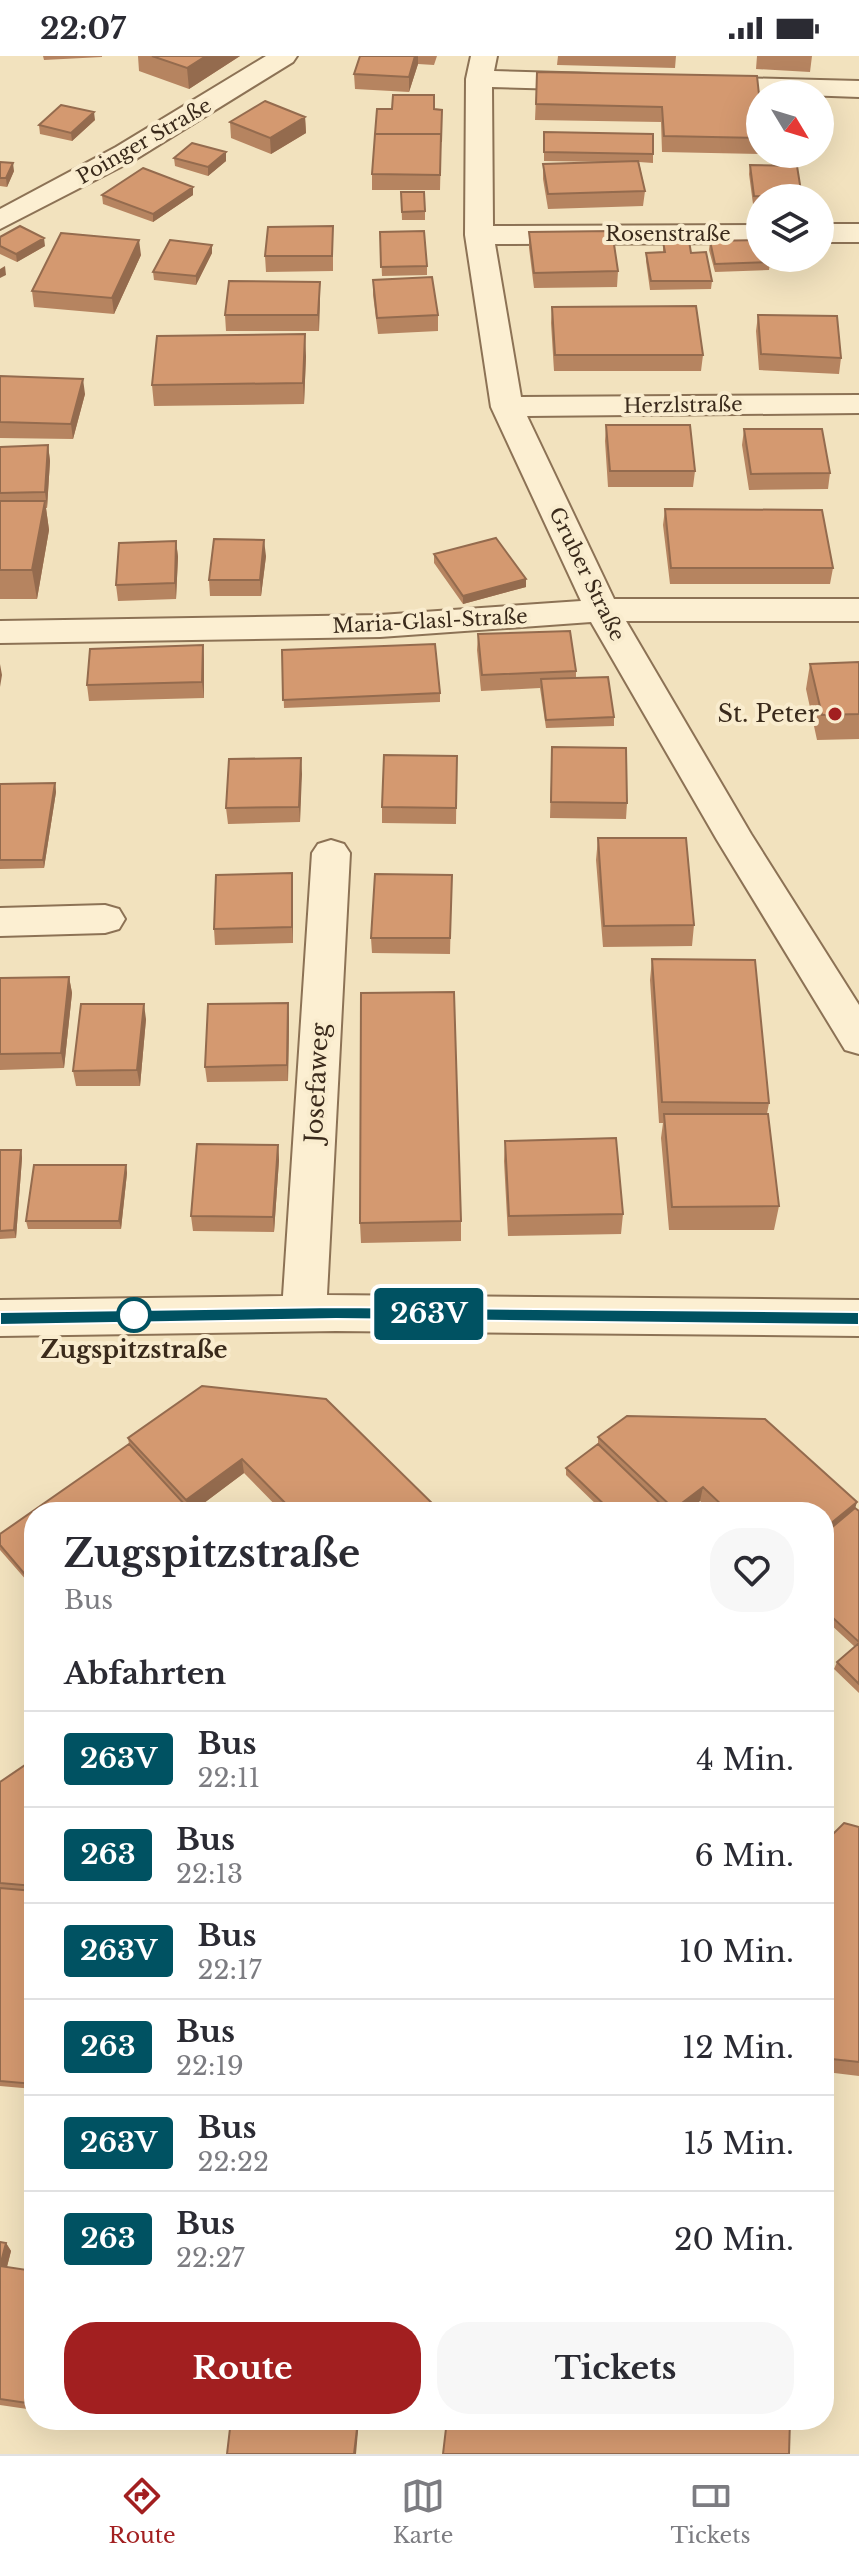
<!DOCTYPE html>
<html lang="de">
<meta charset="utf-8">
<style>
body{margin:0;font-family:"Libre Baskerville",serif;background:#f7f7f7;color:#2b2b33;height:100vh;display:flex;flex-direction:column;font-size:30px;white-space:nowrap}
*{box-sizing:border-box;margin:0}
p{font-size:26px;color:#7c7c81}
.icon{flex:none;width:44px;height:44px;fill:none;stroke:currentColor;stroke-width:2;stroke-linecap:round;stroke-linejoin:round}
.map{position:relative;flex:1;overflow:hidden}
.panel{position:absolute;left:24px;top:1446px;width:810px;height:928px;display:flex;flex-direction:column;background:#fff;border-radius:32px;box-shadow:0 8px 32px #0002}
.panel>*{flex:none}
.badge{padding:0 16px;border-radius:6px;font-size:28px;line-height:52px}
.needle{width:52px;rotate:128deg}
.tools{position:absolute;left:746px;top:24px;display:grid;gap:16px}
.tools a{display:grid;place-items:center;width:88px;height:88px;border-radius:50%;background:#fff;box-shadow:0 8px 32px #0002;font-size:40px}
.map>.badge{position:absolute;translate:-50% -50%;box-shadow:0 0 0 4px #fff}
h2{padding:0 40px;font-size:30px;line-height:72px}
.round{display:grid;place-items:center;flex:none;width:84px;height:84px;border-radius:32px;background:#f7f7f7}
.summary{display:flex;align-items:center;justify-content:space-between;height:136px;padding:0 40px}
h1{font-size:38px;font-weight:700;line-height:60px}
.button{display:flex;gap:16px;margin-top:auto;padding:16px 40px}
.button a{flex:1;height:92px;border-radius:32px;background:#a21f20;color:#fff;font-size:32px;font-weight:700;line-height:92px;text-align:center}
.button a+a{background:#f7f7f7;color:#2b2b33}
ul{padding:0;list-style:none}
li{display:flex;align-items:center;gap:24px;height:96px;padding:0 40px;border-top:2px solid #e1e1e2}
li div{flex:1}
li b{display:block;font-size:30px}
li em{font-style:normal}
li .badge{min-width:88px;font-weight:700;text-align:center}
.status{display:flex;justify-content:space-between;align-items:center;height:56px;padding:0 40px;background:#fff;direction:ltr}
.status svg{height:22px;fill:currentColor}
.tab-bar{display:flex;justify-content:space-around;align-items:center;height:112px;border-top:2px solid #e1e1e2;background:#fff;font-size:22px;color:#7c7c81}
.tab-bar a{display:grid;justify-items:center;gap:4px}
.tab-bar .active{color:#a21f20}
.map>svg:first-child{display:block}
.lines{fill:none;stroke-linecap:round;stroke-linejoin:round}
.minor-casing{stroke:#8c7255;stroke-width:4}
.minor{fill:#fcefd2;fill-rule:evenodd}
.wall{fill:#b68460}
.shaded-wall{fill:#946b4e}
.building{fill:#d49970;stroke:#946b4e;stroke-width:2}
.line{fill:#005262;stroke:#fff;stroke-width:2}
.poi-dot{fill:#a21f20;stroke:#f9ecce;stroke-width:3}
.stop-dot{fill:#fff;stroke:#005262;stroke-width:4}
.labels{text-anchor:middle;stroke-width:8;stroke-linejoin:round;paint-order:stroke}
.far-street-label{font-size:20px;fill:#3a2a1b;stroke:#f9ecce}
.poi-label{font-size:24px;fill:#3a2a1b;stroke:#f9ecce;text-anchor:end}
.street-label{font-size:24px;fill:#3a2a1b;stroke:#f9ecce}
.stop-label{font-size:24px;font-weight:bold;fill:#3a2a1b;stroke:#f9ecce}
</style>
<div class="status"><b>22:07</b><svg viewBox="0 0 49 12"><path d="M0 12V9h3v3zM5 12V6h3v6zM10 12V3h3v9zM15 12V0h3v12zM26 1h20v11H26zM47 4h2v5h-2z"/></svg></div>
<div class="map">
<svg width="859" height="2398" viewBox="0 0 859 2398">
<rect width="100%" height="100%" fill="#f2e2be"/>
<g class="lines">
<g class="minor-casing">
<path id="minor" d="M 266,0 L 297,0 L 293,6 L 136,103 L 0,173 L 0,153 L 116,91 Z
M 471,0 L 497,0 L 494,15 L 597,18 L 606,20 L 610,26 L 606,32 L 597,34 L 492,31 L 493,170 L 760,169 L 760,187 L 495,188 L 521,341 L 859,339 L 859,357 L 527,360 L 614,543 L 859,543 L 859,565 L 626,565 L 751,778 L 859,949 L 859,998 L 845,994 L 717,784 L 591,566 L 380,581 L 0,587 L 0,565 L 380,559 L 581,545 L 491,351 L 465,179 L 466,23 Z
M 698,21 L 859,25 L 859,41 L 689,35 L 685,29 L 689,23 Z
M 820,168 L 859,168 L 859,186 L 820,186 Z
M 331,784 L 344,788 L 350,797 L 327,1239 L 859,1244 L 859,1280 L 336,1275 L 0,1280 L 0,1244 L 283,1240 L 312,797 L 318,788 Z
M 105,849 L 119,853 L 125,863 L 119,873 L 105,877 L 0,880 L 0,852 Z"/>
</g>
<use href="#minor" class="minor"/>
</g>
<path class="wall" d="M 43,0 L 102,0 L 102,1 L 44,4 Z
M 138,0 L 240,0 L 189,33 L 139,15 Z
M 360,0 L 437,0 L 434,9 L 418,8 L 409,36 L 355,33 L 354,18 Z
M 558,0 L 676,0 L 675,12 L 557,9 Z
M 757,0 L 812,0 L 810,16 L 756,13 Z
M 537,16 L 760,48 L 760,98 L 662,96 L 661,66 L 535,64 Z
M 434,53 L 442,54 L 440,134 L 372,134 L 372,118 Z
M 305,61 L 306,77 L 271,98 L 231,82 L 230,66 Z
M 95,64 L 72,85 L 40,78 L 39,69 Z
M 544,76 L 653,98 L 653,107 L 639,106 L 645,135 L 643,150 L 548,153 L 543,123 L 543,108 L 607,106 L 544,105 Z
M 174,102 L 226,105 L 208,120 L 175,110 Z
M 0,106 L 14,115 L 7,131 L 0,130 Z
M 750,109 L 797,110 L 802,142 L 760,142 L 760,148 L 753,148 L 749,118 Z
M 193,131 L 193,139 L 153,166 L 103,148 L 102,139 Z
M 401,136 L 425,155 L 425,164 L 402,164 Z
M 333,170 L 333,215 L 266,216 L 265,200 Z
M 380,176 L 427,210 L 427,219 L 382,220 Z
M 529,176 L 618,215 L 617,231 L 534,232 L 529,192 Z
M 0,181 L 45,190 L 17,206 L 0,198 Z
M 710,185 L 770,206 L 769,214 L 715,216 L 709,194 Z
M 663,186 L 691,197 L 712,225 L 711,233 L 650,234 L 646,205 L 646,197 L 663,196 Z
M 212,189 L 212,197 L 196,229 L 154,224 L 153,216 Z
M 141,199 L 114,258 L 34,251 L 32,235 Z
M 373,224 L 438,259 L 438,275 L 378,278 L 373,239 Z
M 320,226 L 319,275 L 226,275 L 225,259 Z
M 552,251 L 703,299 L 701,315 L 554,315 L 551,267 Z
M 758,259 L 841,302 L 839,318 L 759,314 L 756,275 Z
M 306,300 L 304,348 L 154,350 L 152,329 Z
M 0,320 L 85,338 L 73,383 L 0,382 Z
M 606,369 L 695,415 L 693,431 L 608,431 L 605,385 Z
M 744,373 L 830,417 L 828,433 L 749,434 L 742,389 Z
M 48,389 L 50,405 L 47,452 L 46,452 L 49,474 L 37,543 L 0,543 L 0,391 Z
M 665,453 L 833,512 L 830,528 L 670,528 L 663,469 Z
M 176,485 L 178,501 L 176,543 L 118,545 L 116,529 Z
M 434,498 L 526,523 L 526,531 L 463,548 L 434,507 Z
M 266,500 L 261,540 L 210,540 L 209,524 Z
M 478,578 L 576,615 L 576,622 L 614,661 L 614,670 L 546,672 L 540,632 L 481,635 L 477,594 Z
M 203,589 L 204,605 L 204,642 L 89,645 L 87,629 Z
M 282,594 L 440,637 L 440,646 L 284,652 Z
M 859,606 L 859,683 L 817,684 L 806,633 L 810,608 Z
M 552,691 L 627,747 L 626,763 L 550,762 Z
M 457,700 L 456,768 L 382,767 L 382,751 Z
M 301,702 L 300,766 L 228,768 L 226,752 Z
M 55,727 L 56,736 L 44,812 L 0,813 L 0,728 Z
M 598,782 L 694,869 L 692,890 L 603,891 L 596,804 Z
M 292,817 L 293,887 L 215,889 L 214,873 Z
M 452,819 L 450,898 L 372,897 L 371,882 Z
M 652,903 L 769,1047 L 767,1058 L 779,1150 L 774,1174 L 669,1174 L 661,1082 L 663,1067 L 659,1067 L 650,924 Z
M 69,921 L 72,937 L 64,1012 L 0,1014 L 0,922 Z
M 288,947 L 289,962 L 288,1025 L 207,1026 L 205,1011 Z
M 146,963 L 140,1030 L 76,1030 L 73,1015 Z
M 505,1085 L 623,1158 L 621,1178 L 508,1180 L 504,1105 Z
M 278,1089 L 279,1104 L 274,1176 L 193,1175 L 191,1160 Z
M 0,1094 L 21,1094 L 22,1102 L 16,1182 L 0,1183 Z
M 126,1109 L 127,1117 L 121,1173 L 28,1173 L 26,1165 Z
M 461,1165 L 461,1185 L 361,1187 L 360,1167 Z
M 202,1330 L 441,1456 L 282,1456 L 244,1417 L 192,1456 L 34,1456 L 34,1533 L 0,1494 L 0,1478 L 129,1388 L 128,1382 Z
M 598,1381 L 855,1452 L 859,1455 L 859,1637 L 834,1613 L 837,1606 L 855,1591 L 829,1567 L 824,1571 L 824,1456 L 712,1456 L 700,1445 L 686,1456 L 604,1456 L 566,1419 L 566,1412 L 598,1388 Z
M 34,1703 L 34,2033 L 0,2030 L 0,1726 Z
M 859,1771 L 859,2020 L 826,2016 Z
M 0,2186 L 6,2187 L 11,2195 L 7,2211 L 34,2215 L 34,2354 L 0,2349 Z"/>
<path class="shaded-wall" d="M 206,0 L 240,0 L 189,33 L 187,12 Z
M 415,0 L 418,0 L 418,8 L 409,36 L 409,21 Z
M 94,56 L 95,64 L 72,85 L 71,77 Z
M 305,61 L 306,77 L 271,98 L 270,82 Z
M 226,96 L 226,105 L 208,120 L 208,111 Z
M 13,107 L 14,115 L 7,131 L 6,122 Z
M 193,131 L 193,139 L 153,166 L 153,158 Z
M 44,182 L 45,190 L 17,206 L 16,198 Z
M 139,184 L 141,199 L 114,258 L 112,242 Z
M 212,189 L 212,197 L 196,229 L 196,220 Z
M 5,210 L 6,219 L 0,222 L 0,213 Z
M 320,226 L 320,241 L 319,275 L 318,259 Z
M 305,278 L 306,300 L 304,348 L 303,327 Z
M 83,323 L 85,338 L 73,383 L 71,368 Z
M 48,389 L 50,405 L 47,452 L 45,436 Z
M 45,445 L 49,474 L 37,543 L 32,514 Z
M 264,484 L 266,500 L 261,540 L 260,524 Z
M 176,485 L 178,501 L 176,543 L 175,527 Z
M 526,523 L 526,531 L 463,548 L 463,540 Z
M 203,589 L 204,605 L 204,642 L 202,626 Z
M 0,608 L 2,619 L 0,631 Z
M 301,702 L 302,718 L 300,766 L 299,751 Z
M 55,727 L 56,736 L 44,812 L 43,804 Z
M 292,817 L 293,833 L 293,887 L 292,871 Z
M 69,921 L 72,937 L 64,1012 L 61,997 Z
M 288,947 L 289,962 L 288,1025 L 287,1009 Z
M 144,948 L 146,963 L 140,1030 L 137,1014 Z
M 278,1089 L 279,1104 L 274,1176 L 273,1161 Z
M 21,1094 L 22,1102 L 16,1182 L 14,1174 Z
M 126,1109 L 127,1117 L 121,1173 L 119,1165 Z
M 242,1403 L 244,1417 L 192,1456 L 188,1456 L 186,1444 Z
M 703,1431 L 700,1445 L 686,1456 L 674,1456 L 674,1453 Z
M 857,1446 L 853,1460 L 824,1483 L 824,1473 Z
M 831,1560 L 829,1567 L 824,1571 L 824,1566 Z
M 832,2003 L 826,2016 L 824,2018 L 824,2011 Z
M 6,2187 L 11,2195 L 5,2218 L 0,2210 Z
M 358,2364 L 359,2364 L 356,2398 L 354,2398 Z"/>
<path class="building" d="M 152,0 L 206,0 L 187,12 Z
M 360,0 L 415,0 L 409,21 L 354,18 Z
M 537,16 L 757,20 L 760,48 L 760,82 L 664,80 L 662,51 L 536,48 Z
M 393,39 L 434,39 L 434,53 L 442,54 L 441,86 L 441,78 L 375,78 L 377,53 L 392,53 Z
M 265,45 L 305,61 L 270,82 L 230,66 Z
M 61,49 L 94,56 L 71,77 L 39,69 Z
M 544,76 L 653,78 L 653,98 L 544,96 Z
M 375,78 L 441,78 L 440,119 L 372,118 Z
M 192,87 L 226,96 L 208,111 L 174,102 Z
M 638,105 L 645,135 L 548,138 L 543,108 Z
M 0,106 L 13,107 L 6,122 L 0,122 Z
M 750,109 L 797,110 L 802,141 L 754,140 Z
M 143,112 L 193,131 L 153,158 L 102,139 Z
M 401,136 L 424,136 L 425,155 L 402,156 Z
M 20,170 L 44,182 L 16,198 L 0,190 L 0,181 Z
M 333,170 L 332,200 L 265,200 L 268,171 Z
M 424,175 L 427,210 L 381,211 L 380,176 Z
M 612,175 L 618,215 L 534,217 L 529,176 Z
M 61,177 L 139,184 L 112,242 L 32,235 Z
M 170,184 L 212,189 L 196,220 L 153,216 Z
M 760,184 L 760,202 L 769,202 L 770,206 L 715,208 L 710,185 Z
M 689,185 L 691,197 L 706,196 L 712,225 L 651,225 L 646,197 L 665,196 L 663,186 Z
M 432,221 L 438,259 L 377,262 L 373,224 Z
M 229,225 L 320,226 L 318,259 L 225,259 Z
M 696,250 L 703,299 L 555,299 L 552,251 Z
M 758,259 L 837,260 L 841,302 L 761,298 Z
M 305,278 L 303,327 L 152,329 L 157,280 Z
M 0,320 L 83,323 L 71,368 L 0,366 Z
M 606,369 L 690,369 L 695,415 L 610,415 Z
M 744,373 L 822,373 L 830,417 L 751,418 Z
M 48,389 L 45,436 L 0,437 L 0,391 Z
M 0,445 L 45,445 L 32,514 L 0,514 Z
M 665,453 L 822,454 L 833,512 L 671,512 Z
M 496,482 L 526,523 L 463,540 L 434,498 Z
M 214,483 L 264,484 L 260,524 L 209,524 Z
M 176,485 L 175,527 L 116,529 L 119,487 Z
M 570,575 L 576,615 L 482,619 L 478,578 Z
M 435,588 L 440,637 L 283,644 L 282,594 Z
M 203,589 L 202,626 L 87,629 L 90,593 Z
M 859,606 L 859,658 L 822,659 L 810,608 Z
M 608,621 L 614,661 L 546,664 L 541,623 Z
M 552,691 L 626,692 L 627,747 L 551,746 Z
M 384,699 L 457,700 L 456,752 L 382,751 Z
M 301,702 L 299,751 L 226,752 L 229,703 Z
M 55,727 L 43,804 L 0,804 L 0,728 Z
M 598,782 L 686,782 L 694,869 L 604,870 Z
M 292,817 L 292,871 L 214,873 L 216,819 Z
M 375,818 L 452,819 L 450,882 L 371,882 Z
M 652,903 L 755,904 L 769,1047 L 662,1046 Z
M 69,921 L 61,997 L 0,998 L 0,922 Z
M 454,936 L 461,1165 L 360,1167 L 361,937 Z
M 288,947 L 287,1009 L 205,1011 L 208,948 Z
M 81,948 L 144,948 L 137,1014 L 73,1015 Z
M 664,1058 L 768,1058 L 779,1150 L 672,1151 Z
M 616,1082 L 623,1158 L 509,1160 L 505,1085 Z
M 197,1088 L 278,1089 L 273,1161 L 191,1160 Z
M 0,1094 L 21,1094 L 14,1174 L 0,1175 Z
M 34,1109 L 126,1109 L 119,1165 L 26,1165 Z
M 202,1330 L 326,1343 L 441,1456 L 294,1456 L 242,1403 L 186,1444 L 128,1382 Z
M 627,1360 L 765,1363 L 857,1446 L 824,1473 L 824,1456 L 729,1456 L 703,1431 L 674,1453 L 598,1381 Z
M 129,1388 L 187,1451 L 180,1456 L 34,1456 L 34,1529 L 0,1489 L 0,1478 Z
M 598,1388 L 669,1456 L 612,1456 L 566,1412 Z
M 855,1452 L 859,1455 L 859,1586 L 831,1560 L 824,1566 L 824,1478 Z
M 859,1587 L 859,1628 L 837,1606 Z
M 34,1703 L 34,1830 L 0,1827 L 0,1726 Z
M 844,1767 L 859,1771 L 859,2006 L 832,2003 L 824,2011 L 824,1787 Z
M 0,1832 L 34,1835 L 34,2028 L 0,2025 Z
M 0,2186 L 6,2187 L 0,2210 L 34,2215 L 34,2348 L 0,2343 Z
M 231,2364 L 358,2364 L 354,2398 L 227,2398 Z
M 447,2364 L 790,2364 L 789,2398 L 443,2398 Z"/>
<path class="line" d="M 336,1251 L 859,1256 L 859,1269 L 336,1263 L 0,1269 L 0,1256 Z"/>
<circle class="poi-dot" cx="835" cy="658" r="8"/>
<circle class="stop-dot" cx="134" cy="1259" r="16"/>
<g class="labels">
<g class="far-street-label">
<text transform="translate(144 85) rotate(-30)" y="7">Poinger Straße</text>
<text x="668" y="185">Rosenstraße</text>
<text transform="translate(683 349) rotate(-1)" y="7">Herzlstraße</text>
<text transform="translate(587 518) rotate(64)" y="7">Gruber Straße</text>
<text transform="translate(430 565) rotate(-3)" y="7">Maria-Glasl-Straße</text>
</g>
<g class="poi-label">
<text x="819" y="666">St. Peter</text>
</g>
<g class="street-label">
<text transform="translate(317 1027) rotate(-87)" y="8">Josefaweg</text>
</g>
<g class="stop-label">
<text x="134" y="1302">Zugspitzstraße</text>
</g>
</g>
</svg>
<div class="tools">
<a><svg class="needle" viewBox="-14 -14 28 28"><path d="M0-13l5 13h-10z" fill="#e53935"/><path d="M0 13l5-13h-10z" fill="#7c7c81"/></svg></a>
<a><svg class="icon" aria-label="layers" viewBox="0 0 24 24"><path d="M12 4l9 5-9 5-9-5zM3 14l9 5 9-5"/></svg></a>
</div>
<b class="badge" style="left:429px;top:1258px;background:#005262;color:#fff">263V</b>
<section class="panel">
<div class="summary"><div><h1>Zugspitzstraße</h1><p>Bus</p></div><a class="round"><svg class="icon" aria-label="heart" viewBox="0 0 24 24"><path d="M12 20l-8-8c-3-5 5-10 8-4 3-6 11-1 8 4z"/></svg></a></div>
<h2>Abfahrten</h2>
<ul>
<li><span class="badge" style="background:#005262;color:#fff">263V</span><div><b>Bus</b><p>22:11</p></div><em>4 Min.</em></li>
<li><span class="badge" style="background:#005262;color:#fff">263</span><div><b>Bus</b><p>22:13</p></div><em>6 Min.</em></li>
<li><span class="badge" style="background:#005262;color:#fff">263V</span><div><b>Bus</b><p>22:17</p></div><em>10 Min.</em></li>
<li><span class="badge" style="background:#005262;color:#fff">263</span><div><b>Bus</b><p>22:19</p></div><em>12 Min.</em></li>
<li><span class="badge" style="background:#005262;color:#fff">263V</span><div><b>Bus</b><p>22:22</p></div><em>15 Min.</em></li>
<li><span class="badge" style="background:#005262;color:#fff">263</span><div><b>Bus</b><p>22:27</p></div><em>20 Min.</em></li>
</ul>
<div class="button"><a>Route</a><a>Tickets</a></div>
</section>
</div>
<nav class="tab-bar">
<a class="active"><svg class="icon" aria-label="directions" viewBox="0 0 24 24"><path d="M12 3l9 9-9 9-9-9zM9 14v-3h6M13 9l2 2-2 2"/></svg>Route</a>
<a><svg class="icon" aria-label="map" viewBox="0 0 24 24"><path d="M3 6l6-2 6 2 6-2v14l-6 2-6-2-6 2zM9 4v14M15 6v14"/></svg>Karte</a>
<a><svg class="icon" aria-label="tickets" viewBox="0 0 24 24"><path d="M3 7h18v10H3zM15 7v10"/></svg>Tickets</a>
</nav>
